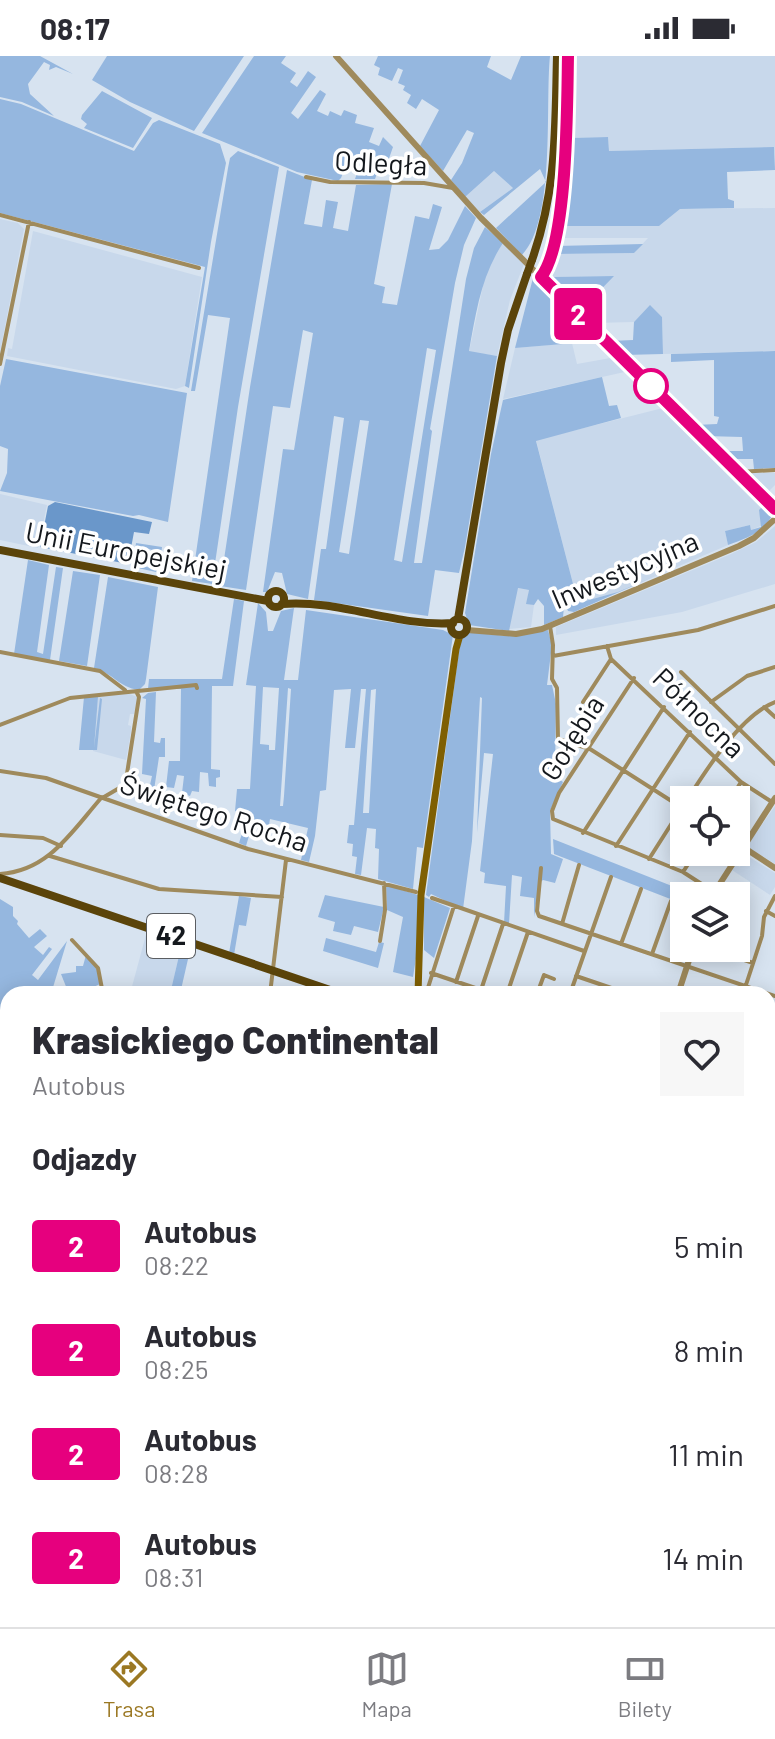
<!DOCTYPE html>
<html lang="pl">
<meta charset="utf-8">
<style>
body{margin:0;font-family:Barlow,sans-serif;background:#f7f7f7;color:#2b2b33;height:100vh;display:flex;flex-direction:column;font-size:30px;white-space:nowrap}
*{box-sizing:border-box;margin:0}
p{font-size:26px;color:#7c7c81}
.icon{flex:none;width:44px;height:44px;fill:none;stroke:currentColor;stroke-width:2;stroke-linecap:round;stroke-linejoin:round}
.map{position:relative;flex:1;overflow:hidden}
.drawer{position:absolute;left:0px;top:930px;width:776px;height:642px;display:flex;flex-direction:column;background:#fff;border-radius:24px 24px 0 0;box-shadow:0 4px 20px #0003}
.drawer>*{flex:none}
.badge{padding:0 16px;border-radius:6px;font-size:28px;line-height:52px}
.buttons{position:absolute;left:670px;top:730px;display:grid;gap:16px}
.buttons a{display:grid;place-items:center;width:80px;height:80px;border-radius:0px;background:#fff;box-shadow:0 4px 20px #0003;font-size:40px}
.map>.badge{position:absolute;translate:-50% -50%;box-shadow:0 0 0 4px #fff}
h2{padding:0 32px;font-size:30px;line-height:72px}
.round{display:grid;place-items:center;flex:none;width:84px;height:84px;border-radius:0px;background:#f7f7f7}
.head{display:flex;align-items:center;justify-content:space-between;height:136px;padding:0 32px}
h1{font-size:38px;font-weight:800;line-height:60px}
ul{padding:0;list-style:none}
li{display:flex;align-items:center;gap:24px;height:104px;padding:0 32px}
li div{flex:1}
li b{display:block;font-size:30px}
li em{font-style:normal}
li .badge{min-width:88px;font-weight:700;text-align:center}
.status{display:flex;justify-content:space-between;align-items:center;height:56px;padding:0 40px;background:#fff;direction:ltr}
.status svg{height:22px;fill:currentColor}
.dock{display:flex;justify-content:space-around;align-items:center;height:112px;border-top:2px solid #e1e1e2;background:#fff;font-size:22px;color:#7c7c81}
.dock a{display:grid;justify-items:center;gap:4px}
.dock .on{color:#9b7823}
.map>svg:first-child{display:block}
.built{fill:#c8d8eb}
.green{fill:#95b7df;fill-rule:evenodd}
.water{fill:#6a97ca}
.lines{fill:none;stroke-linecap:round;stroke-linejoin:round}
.stream{stroke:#6a97ca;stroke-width:2}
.minor{stroke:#9f8a5c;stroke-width:4}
.tertiary{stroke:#9f8a5c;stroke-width:6}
.secondary{stroke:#7f5f02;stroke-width:7}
.primary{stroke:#5b440a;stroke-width:8}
.primary-bridge{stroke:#5b440a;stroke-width:8}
.line-casing{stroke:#fff;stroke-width:18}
.line{stroke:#e6007e;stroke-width:12}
.stop-dot{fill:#fff;stroke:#e6007e;stroke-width:4}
.labels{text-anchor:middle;stroke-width:7;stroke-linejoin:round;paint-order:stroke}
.shield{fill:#fff;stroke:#5a5d61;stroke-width:2}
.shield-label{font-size:26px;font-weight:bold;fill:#14181d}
.street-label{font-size:28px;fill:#14181d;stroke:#fff}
</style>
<div class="status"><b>08:17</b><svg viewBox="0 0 49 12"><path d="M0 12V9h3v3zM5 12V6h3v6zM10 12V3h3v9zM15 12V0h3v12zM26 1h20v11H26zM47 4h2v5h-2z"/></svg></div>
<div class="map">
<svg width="775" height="1571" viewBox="0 0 775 1571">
<rect width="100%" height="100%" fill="#d7e3f0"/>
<path class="built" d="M 571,0 L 775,0 L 775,100 L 774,91 L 609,95 L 608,81 L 571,82 Z
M 494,115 L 513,132 L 480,156 L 465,141 Z
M 775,152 L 775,295 L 663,298 L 662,261 L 650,250 L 634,266 L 592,267 L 580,255 L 613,220 L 552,221 L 554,198 L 634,197 L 648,182 L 558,182 L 559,170 L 659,170 L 680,153 Z
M 0,163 L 18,167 L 24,173 L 0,296 Z
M 33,175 L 202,221 L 185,330 L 176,333 L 7,300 L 8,292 L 12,293 Z
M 503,187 L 524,208 L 510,244 L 497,300 L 469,296 L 484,225 L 490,208 Z
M 572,287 L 577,308 L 616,301 L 629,315 L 503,343 L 515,292 Z
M 663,352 L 763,450 L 759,455 L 763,469 L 751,474 L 750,469 L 725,475 L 728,489 L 619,536 L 578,547 L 536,384 Z
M 746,417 L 775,417 L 775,429 L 765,439 L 747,421 Z
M 0,438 L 47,449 L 38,492 L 0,484 Z
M 775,470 L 775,528 L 682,556 L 556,579 L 556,571 L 731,498 L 756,486 Z
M 517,532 L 529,534 L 527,547 L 534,549 L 531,571 L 509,573 Z
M 125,636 L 137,641 L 134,658 L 130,658 L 128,669 L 131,670 L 131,676 L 126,704 L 93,695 L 98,641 Z
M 775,750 L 775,808 L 750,792 L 749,787 Z
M 746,799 L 775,817 L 775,831 L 770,839 L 732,814 L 735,808 L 740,811 L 742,807 L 737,805 Z
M 147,875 L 182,887 L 170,938 L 130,938 Z"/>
<path class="green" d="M 0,0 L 40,0 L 73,18 L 56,11 L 49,14 L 50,9 L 44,6 L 28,28 L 30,38 L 54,60 L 22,46 L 0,41 Z
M 107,0 L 244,0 L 194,75 L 130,46 L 92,24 Z
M 254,0 L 286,0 L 281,7 L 296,17 L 290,26 L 297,31 L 308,15 L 316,21 L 291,57 L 298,63 L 320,34 L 326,38 L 317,55 L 328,60 L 330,55 L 341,60 L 344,54 L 357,59 L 355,67 L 374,72 L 369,86 L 379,90 L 383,81 L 393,91 L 386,111 L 380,109 L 375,123 L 355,123 L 359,111 L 347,107 L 341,122 L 338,125 L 297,116 L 202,77 Z
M 378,0 L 491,0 L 487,11 L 511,24 L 521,0 L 550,0 C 545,49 556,164 522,199 L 496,172 L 546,126 L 540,113 L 484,159 L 480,156 L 513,132 L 494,115 L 465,141 L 451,124 L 462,107 L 474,77 L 467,74 L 443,115 L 420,90 L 439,54 L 422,43 L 416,53 L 407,47 L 411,39 L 403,34 L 405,30 L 398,27 L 403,14 L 398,12 L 392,25 L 378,19 L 380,12 L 374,9 Z
M 102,35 L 152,62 L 133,92 L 84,72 L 87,68 L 81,63 L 82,59 Z
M 0,43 L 21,48 L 134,95 L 153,67 L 159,64 L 220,88 L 226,107 L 211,186 L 189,332 L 185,330 L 205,211 L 0,157 Z
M 608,81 L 609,95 L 774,91 L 775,114 L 727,116 L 728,143 L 734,145 L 734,152 L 680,153 L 659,170 L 559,170 L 571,82 Z
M 238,95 L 279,111 L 238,351 L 212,528 L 192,525 L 230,262 L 208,259 L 195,335 L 191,335 L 228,112 L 230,102 Z
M 287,114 L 312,124 L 304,168 L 322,171 L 326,144 L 338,146 L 333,172 L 348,175 L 356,129 L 392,128 L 374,228 L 385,231 L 382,247 L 397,249 L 415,160 L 429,163 L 433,148 L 442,151 L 429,194 L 439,193 L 448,184 L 465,150 L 476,162 L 464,189 L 455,227 L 430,373 L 432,375 L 414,507 L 422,507 L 466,223 L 474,192 L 485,171 L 503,187 C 481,220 476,257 469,295 L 497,300 L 465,491 L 459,517 L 435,514 L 428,560 L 314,544 L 321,493 L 326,493 L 344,362 L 334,360 L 308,543 L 287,538 L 282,517 L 275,516 L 267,536 L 263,536 L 283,393 L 294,394 L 313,277 L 303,274 L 290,352 L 273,350 L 246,534 L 220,530 L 250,331 ZM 427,292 L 436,294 L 402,506 L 394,504 ZM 360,364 L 369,365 L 349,498 L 339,496 Z
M 643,188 L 634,197 L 554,198 L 556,190 Z
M 551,210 L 552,221 L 614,220 L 580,255 L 547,225 L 546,218 Z
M 534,218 L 599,285 L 515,292 Z
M 650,249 L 662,261 L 663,298 L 624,299 L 610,285 L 633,284 L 634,266 Z
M 775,295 L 775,412 L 754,413 L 753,403 L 729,403 L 720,395 L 743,395 L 742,381 L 705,380 L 695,369 L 717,368 L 719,361 L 714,360 L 714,304 L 671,306 L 671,298 Z
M 6,303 L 187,337 L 168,466 L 139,459 L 133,460 L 0,435 L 7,417 L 8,393 L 0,390 L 0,330 Z
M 602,321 L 609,350 L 617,349 L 621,362 L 536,385 L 578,547 L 618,536 L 653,521 L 574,556 L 568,555 L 566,550 L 564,551 L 563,561 L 544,569 L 544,550 L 538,543 L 534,549 L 526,548 L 529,534 L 518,532 L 509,575 L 469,569 L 465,557 L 491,398 L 503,344 Z
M 763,450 L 768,450 L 773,456 C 767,476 746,482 728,489 L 725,475 L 750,469 L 751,474 L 761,471 L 759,454 Z
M 136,487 L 162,491 L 160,510 L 151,509 L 157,510 L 157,508 L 150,506 L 151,497 L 158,498 L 158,496 L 143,491 L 149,494 L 146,510 L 139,508 L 142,499 L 137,498 L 137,509 L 157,513 L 156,516 L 133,511 Z
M 28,504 L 49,509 L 37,596 L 43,598 L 56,511 L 63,512 L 50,604 L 14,598 Z
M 73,515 L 100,519 L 87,610 L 59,605 Z
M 108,521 L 158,531 L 146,623 L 145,628 L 139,634 C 118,631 113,617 94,612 Z
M 234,543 L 244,545 L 233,630 L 212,630 L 211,713 L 220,714 L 220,721 L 216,722 L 216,731 L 209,730 L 208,717 L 200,716 L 199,736 L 192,735 L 190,740 L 182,737 L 184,720 L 177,719 L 174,732 L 166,731 L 169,705 L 180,705 L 181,633 L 148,633 L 149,623 L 222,623 Z
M 258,547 L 266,556 L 268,575 L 273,575 L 281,555 L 294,552 L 284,624 L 298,624 L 306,554 L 443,574 L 453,579 L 425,778 L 423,792 L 417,791 L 413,833 L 378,823 L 379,793 L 375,792 L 376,773 L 367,772 L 361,819 L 355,818 L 357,801 L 352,800 L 353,788 L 347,787 L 349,769 L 354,769 L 366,633 L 361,633 L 355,692 L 345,692 L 351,633 L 334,634 L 326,734 L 320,735 L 315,780 L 309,806 L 301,804 L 308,772 L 270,763 L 269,769 L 253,766 L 246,790 L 239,787 L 248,758 L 235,755 L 237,733 L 250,733 L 256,630 L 246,629 ZM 263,631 L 279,632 L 275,694 L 269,694 L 269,689 L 260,688 ZM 288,632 L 291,633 L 284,740 L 283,750 L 280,750 ZM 376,633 L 369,757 L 363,757 L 371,634 Z
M 548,574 L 552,589 L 547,629 L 552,629 L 556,648 L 555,720 L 563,726 L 550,755 L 551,798 L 563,803 L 555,827 L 543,824 L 539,827 L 534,861 L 534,842 L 520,840 L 522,821 L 512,819 L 509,868 L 504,867 L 506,830 L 484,827 L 485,817 L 480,815 L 493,698 L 484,697 L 477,777 L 482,642 L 480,641 L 472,785 L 463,853 L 431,838 L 429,841 L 426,839 L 461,580 L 468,576 L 507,580 Z
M 156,636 L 154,686 L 160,687 L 161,682 L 165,682 L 165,701 L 159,701 L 154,734 L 149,733 L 152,720 L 142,718 L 146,643 L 142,642 L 148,637 Z
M 90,640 L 98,641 L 94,692 L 100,642 L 102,643 L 97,694 L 79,694 L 84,641 Z
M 553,783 L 677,832 L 681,837 L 690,840 L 684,840 L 684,846 L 673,844 L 554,798 Z
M 386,829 L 418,839 L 417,896 L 413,921 L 393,916 L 403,861 L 387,854 Z
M 325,839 L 384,851 L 378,876 L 354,870 L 351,879 L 333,875 L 335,866 L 318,861 Z
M 239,840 L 251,842 L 246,870 L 239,869 L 234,899 L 229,897 Z
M 424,841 L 450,852 L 434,902 L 424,894 Z
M 0,843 L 13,851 L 13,860 L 18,865 L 17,868 L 29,882 L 40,873 L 47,880 L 34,891 L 43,899 L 49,891 L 52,893 L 32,919 L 38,924 L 67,885 L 51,938 L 49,932 L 45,938 L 8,938 L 8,985 L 0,979 Z
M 326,882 L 376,896 L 379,886 L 384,887 L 378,912 L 323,895 Z
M 182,887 L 191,890 L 180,938 L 170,938 Z
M 86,899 L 97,913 L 100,928 L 83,936 L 84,938 L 69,938 L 61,918 L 76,916 L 76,910 L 83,910 Z
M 0,1046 L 8,1050 L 4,1069 L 8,1072 L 8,1464 L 0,1463 Z
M 768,1086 L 775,1089 L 775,1220 L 768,1220 Z
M 232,1564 L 298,1564 L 300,1571 L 231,1571 Z"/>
<path class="water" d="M 55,446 L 152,466 L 149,478 L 134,476 L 128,508 L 40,491 L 48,450 Z
M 3,1462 L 8,1464 L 8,1564 L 13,1564 L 13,1571 L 0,1571 L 0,1463 Z"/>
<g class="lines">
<path class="stream" d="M 0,1460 L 8,1460
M 322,1564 L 322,1566
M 322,1568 L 323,1571"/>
<path class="minor" d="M 306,121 L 330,126 L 424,127 L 453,132
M 0,159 L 199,212
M 541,221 C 567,188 567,46 568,0
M 0,308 L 29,166
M 738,416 L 775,414
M 550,570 L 553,589 L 552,623 L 557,632 L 558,683 L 590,693 L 684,753
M 607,590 L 611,603 L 741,726 L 772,746
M 0,596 L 100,615 L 125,634
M 553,600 L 698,574 L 775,550
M 681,616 L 775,708
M 634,622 L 559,737 L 552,755 L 553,763 L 683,816 L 714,836
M 583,646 L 611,603
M 711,646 L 747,620 L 775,611
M 764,651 L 775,661
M 0,669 L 70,642 L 196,629 L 197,632
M 0,715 L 46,722 L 248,793 L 416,836
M 104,741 L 121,731 L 126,724 L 139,641 L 137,637
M 687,744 C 706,714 741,659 775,646
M 730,744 L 741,726
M 583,777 L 664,651
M 0,779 L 43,782 L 61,790
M 616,790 L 690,676
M 50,800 L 159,833 L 282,841
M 649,803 L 684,748
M 541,812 L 537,855 L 539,860 L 775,940
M 683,816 L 696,796
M 0,818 C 49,815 72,775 102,741
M 432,842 L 584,895
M 766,855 L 775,860
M 562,868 L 579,809
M 72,884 L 98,912 L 103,938
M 380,885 L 385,854 L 384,827
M 621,888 L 641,833
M 652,898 L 671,845
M 733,900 L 753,907
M 431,917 L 493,938
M 576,920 L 629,938
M 456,926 L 478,860
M 481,934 L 503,868
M 270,938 L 286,804
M 426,938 L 454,850
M 507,938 L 528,876
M 537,938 L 544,919 L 554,923
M 570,938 L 611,821
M 743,938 L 762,880 L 764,861 L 775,840
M 0,981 L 8,987
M 768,985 L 775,987
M 768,1032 L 775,1034
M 0,1045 L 8,1048
M 0,1205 L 8,1204
M 768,1223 L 775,1223
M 768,1260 L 775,1260
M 768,1336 L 775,1310
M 768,1354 L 775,1354
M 768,1441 L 775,1441
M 768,1463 L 771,1571
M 300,1564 L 301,1571
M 351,1571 L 353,1564
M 601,1571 L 601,1564"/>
<path class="tertiary" d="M 336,0 L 481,162 L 775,453
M 467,574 L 516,578 L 542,573 L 739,490 L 754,482 L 775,463
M 743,791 L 775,812
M 712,840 L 775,742
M 678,938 L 693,892"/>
<path class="secondary" d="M 418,938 L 421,839 L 456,593 L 460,579"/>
<path class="primary" d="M 532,204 C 557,133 555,74 557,0
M 0,494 L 268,545
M268 543a8 8 0 1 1 16 0a8 8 0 1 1-16 0Z
M 282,548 C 339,543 396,571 453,567
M 458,563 L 501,307 L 508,274 L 527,218
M451 571a8 8 0 1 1 16 0a8 8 0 1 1-16 0Z
M 0,822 L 342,938
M 768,1082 L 775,1085"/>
<path class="primary-bridge" d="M 527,218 L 532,204"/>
</g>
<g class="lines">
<g class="line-casing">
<path id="line" d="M 568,0 C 567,47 568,187 541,221 L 775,453"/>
</g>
<use href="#line" class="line"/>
</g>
<circle class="stop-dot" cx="651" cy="330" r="16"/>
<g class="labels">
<rect class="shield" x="147" y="858" width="48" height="44" rx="6"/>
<g class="shield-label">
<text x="171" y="889">42</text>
</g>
<g class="street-label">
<text transform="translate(381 107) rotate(3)" y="10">Odległa</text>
<text transform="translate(126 495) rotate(11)" y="10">Unii Europejskiej</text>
<text transform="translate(625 514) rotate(-23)" y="10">Inwestycyjna</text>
<text transform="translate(699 657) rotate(44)" y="10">Północna</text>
<text transform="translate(572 682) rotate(-58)" y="10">Gołębia</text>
<text transform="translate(214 757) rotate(18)" y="10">Świętego Rocha</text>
</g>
</g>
</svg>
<div class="buttons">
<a><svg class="icon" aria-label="locate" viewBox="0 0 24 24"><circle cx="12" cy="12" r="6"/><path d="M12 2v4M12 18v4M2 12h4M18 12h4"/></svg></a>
<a><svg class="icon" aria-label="layers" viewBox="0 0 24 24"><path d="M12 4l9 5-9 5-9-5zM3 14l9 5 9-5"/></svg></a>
</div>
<b class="badge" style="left:578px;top:258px;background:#e6007e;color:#fff">2</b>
<section class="drawer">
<div class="head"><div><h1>Krasickiego Continental</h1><p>Autobus</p></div><a class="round"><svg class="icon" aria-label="heart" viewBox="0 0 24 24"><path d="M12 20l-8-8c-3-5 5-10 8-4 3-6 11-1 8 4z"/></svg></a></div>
<h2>Odjazdy</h2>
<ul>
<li><span class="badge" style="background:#e6007e;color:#fff">2</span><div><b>Autobus</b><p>08:22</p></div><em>5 min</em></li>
<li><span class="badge" style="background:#e6007e;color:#fff">2</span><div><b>Autobus</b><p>08:25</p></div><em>8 min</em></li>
<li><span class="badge" style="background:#e6007e;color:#fff">2</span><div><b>Autobus</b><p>08:28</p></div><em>11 min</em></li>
<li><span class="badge" style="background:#e6007e;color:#fff">2</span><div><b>Autobus</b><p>08:31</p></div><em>14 min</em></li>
</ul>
</section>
</div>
<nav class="dock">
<a class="on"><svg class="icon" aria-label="directions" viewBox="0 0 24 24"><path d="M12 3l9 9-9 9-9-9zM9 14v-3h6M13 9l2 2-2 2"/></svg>Trasa</a>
<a><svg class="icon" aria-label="map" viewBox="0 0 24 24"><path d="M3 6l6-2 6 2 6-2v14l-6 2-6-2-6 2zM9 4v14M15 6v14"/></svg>Mapa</a>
<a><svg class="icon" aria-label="tickets" viewBox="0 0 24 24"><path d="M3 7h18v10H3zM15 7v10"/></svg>Bilety</a>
</nav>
